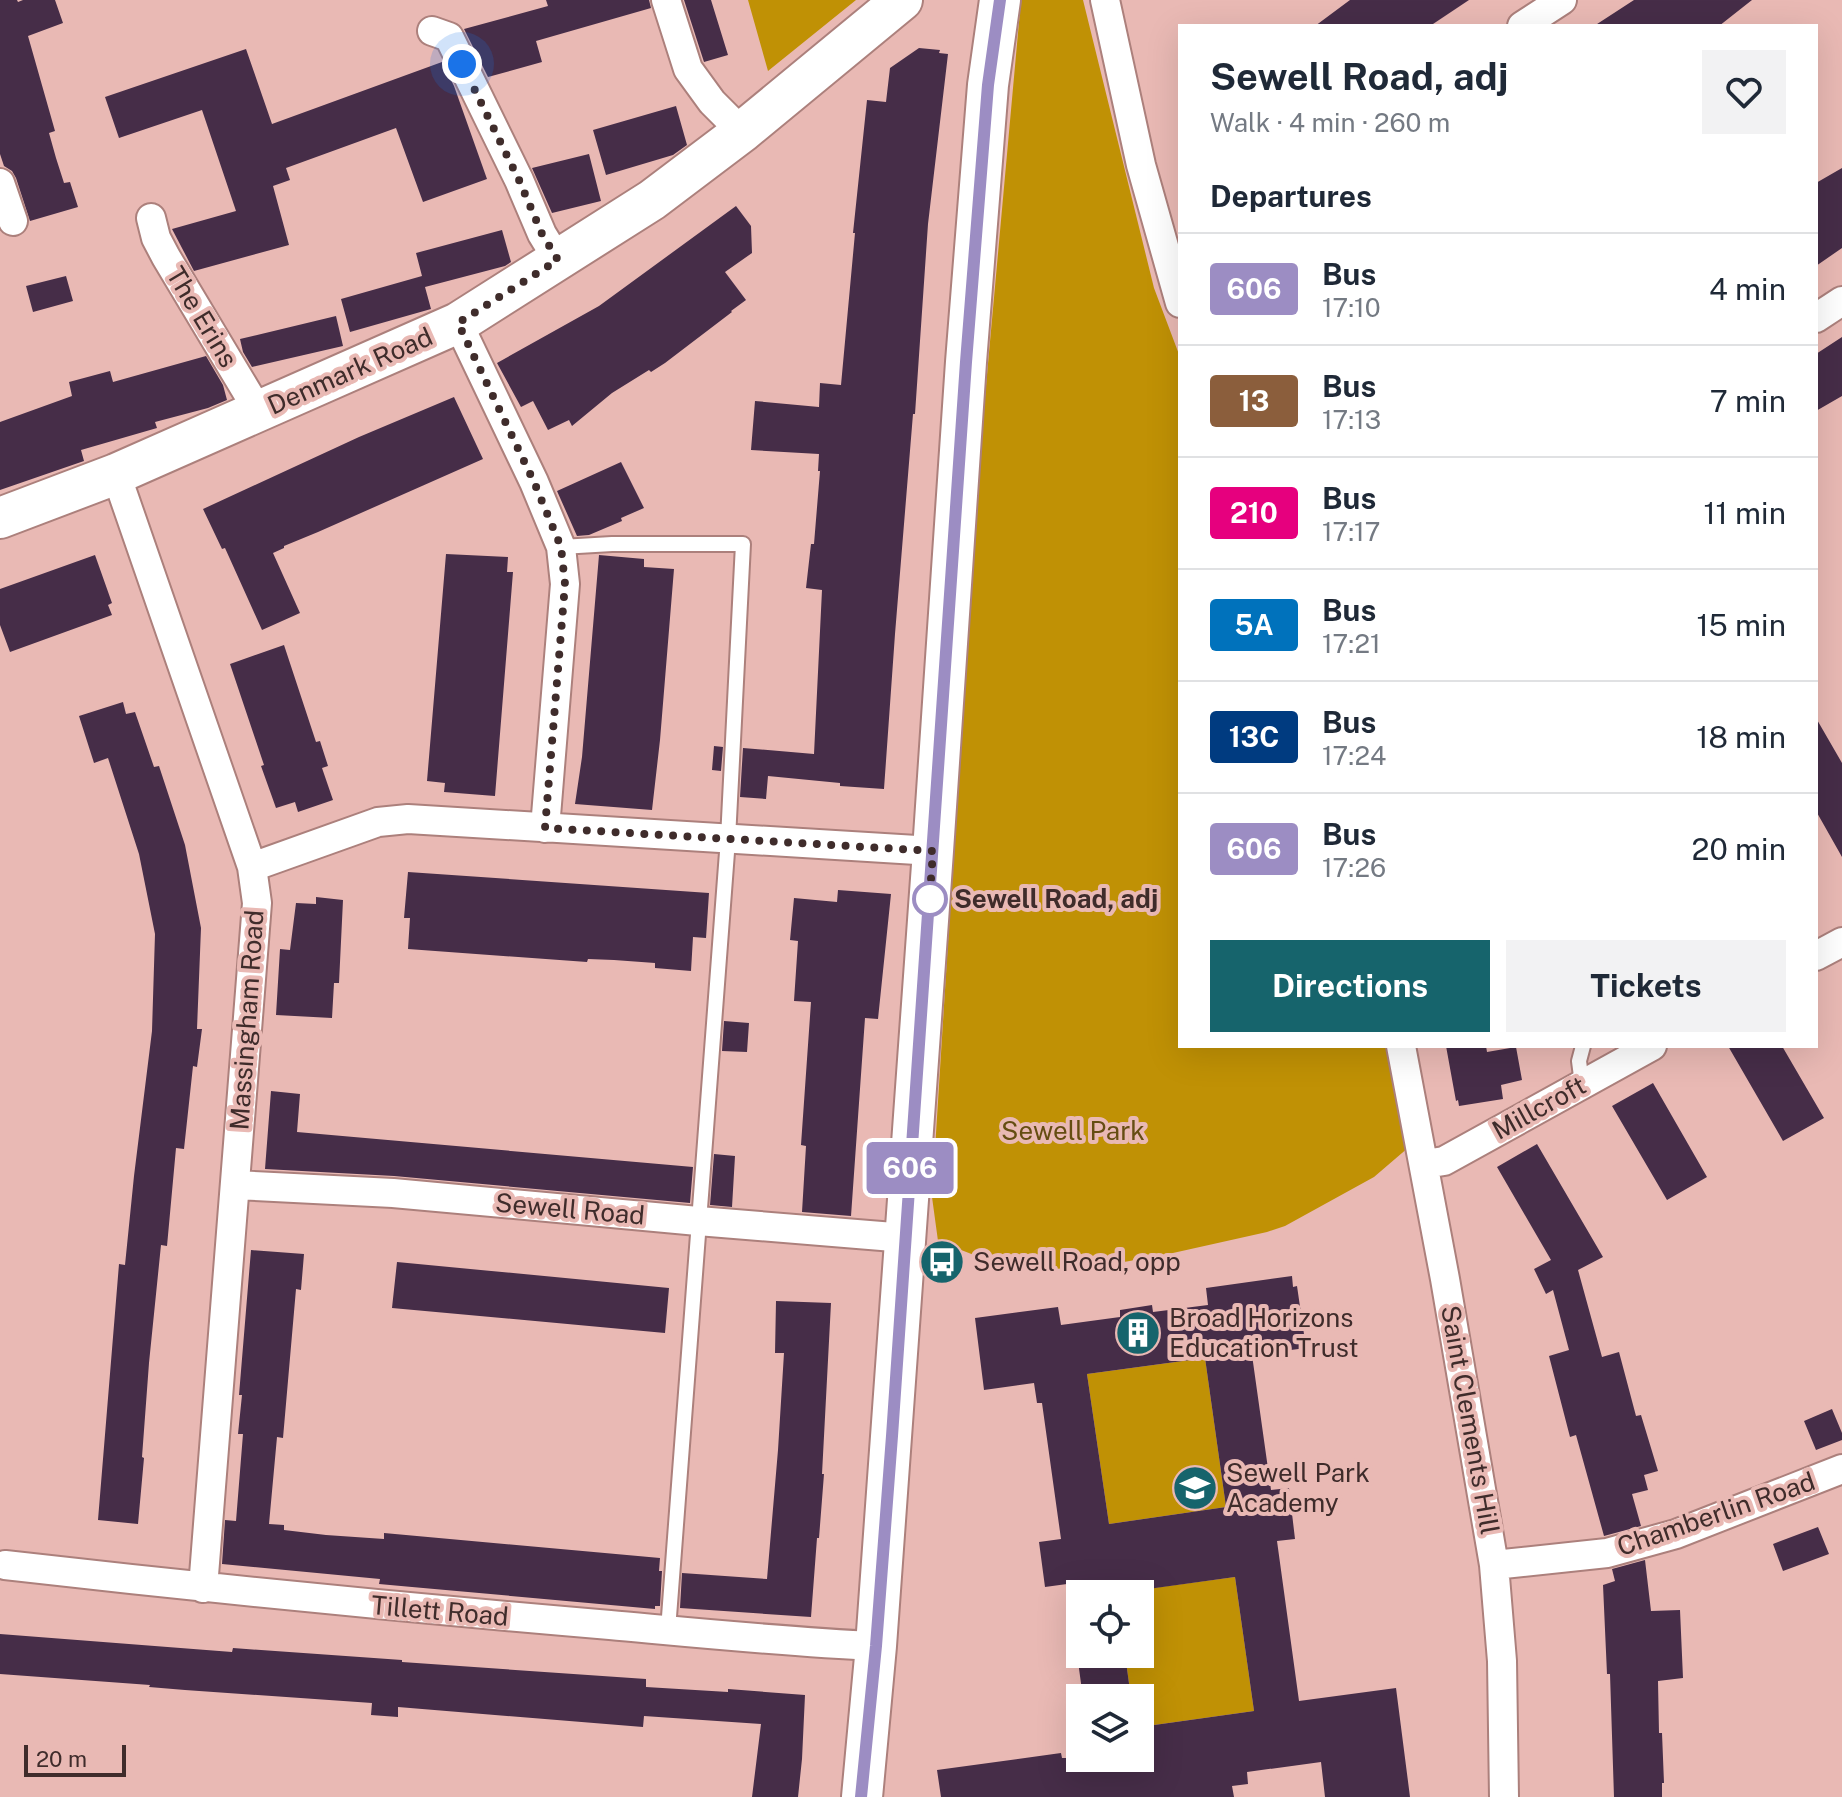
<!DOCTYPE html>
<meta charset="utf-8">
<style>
body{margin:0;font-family:"Public Sans",sans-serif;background:#f2f2f3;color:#1f2937;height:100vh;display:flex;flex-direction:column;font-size:30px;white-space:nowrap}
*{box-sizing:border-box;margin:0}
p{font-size:26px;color:#747a83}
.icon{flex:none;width:44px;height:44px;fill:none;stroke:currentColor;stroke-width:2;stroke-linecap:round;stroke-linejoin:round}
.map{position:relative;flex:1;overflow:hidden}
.drawer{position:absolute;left:1178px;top:24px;width:640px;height:1024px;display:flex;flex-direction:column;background:#fff;border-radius:0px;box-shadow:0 8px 32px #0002}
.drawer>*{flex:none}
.badge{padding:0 16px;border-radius:6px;font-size:28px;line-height:52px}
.controls{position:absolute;left:1066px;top:1580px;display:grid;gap:16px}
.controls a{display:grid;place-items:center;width:88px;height:88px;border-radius:0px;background:#fff;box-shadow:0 8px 32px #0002;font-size:40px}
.scale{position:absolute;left:24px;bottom:20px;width:102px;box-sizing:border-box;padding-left:8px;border:4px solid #3f2c2b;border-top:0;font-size:22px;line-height:28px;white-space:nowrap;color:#3f2c2b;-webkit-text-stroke:6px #e9b9b4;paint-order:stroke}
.you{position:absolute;width:40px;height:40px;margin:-20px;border:6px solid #fff;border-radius:50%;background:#1a73e8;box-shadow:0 0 0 12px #1a73e833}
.map>.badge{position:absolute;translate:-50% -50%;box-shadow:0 0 0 4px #fff}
h2{padding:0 32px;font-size:30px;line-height:72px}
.round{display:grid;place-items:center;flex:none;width:84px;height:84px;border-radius:0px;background:#f2f2f3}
.head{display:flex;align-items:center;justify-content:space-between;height:136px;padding:0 32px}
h1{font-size:38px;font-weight:700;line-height:60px}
.action{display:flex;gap:16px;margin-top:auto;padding:16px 32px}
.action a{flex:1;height:92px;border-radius:0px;background:#16646c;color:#fff;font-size:32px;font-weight:700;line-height:92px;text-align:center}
.action a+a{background:#f2f2f3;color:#1f2937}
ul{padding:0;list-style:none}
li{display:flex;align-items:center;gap:24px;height:112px;padding:0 32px;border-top:2px solid #e0e1e3}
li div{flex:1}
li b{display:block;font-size:30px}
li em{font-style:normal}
li .badge{min-width:88px;font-weight:700;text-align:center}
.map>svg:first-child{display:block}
.green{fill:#c09105}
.building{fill:#462d48;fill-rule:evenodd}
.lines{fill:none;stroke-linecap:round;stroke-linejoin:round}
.lane-casing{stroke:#ac807c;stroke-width:18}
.street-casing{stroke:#ac807c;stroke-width:32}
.secondary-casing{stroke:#ac807c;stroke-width:44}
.lane{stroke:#fff;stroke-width:14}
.street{stroke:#fff;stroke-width:28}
.secondary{stroke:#fff;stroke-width:40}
.line-casing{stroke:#fff;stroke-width:18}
.line{stroke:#9c8dc3;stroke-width:12}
.walk{stroke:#3f2c2b;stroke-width:8;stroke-dasharray:0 14.4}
.stop-dot{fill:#fff;stroke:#9c8dc3;stroke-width:4}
.labels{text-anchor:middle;stroke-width:8;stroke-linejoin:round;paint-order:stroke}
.street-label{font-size:26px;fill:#3f2c2b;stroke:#e9b9b4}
.stop-label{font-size:26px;font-weight:bold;fill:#3f2c2b;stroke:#e9b9b4;text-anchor:start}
.park-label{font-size:26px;fill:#654d12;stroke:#e9b9b4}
.poi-label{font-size:26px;fill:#3f2c2b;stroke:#e9b9b4;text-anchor:start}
</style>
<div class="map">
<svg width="1842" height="1797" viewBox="0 0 1842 1797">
<rect width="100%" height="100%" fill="#e9b9b4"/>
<path class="green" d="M 748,0 L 856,0 L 768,71 Z
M 1021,0 L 1083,0 L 1154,288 L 1180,357 L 1180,1046 L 1386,1046 L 1409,1147 L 1374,1177 L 1285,1226 L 1267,1232 L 1164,1255 L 1095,1267 L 1051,1269 L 1020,1267 L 992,1262 L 938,1241 L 932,1197 L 976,496 Z
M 1205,1358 L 1226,1507 L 1109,1524 L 1087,1374 Z
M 1235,1577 L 1254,1711 L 1140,1727 L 1140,1698 L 1131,1698 L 1125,1654 L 1140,1654 L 1140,1594 L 1116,1593 Z"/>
<path class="building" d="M 0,0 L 17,0 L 18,2 L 23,0 L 55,0 L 63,23 L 28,36 L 55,131 L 49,133 L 56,158 L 64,183 L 70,182 L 78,207 L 30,221 L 16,178 L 12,171 L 4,166 L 0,154 Z
M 546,0 L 649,0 L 651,8 L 536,41 L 542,62 L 488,77 L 464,29 L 548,6 Z
M 684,0 L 711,0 L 728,55 L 704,62 Z
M 1350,0 L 1469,0 L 1430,26 L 1315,26 Z
M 1634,0 L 1752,0 L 1719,26 L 1594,26 Z
M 919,48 L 940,50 L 939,53 L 948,54 L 928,224 L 915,414 L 913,414 L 895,634 L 884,789 L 840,786 L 840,783 L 768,776 L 766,799 L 740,797 L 743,748 L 814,754 L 822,590 L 806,588 L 811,544 L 814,544 L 820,471 L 818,471 L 819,454 L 751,450 L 755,401 L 819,407 L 820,383 L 841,385 L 855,233 L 853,233 L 867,100 L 886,102 L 890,68 Z
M 246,49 L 272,124 L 442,62 L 454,86 L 487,179 L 423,202 L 396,128 L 286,168 L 290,180 L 273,186 L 289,245 L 194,271 L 172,229 L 236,211 L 202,110 L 119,138 L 105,97 Z
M 676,106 L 687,145 L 673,155 L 606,175 L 593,130 Z
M 589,154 L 601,201 L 552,213 L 532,168 Z
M 1842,168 L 1842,248 L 1816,266 L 1816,183 Z
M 736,206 L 751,226 L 752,253 L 725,272 L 746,300 L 731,311 L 732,312 L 665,363 L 651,372 L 649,370 L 612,393 L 572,426 L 569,420 L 548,430 L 533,401 L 521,407 L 497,363 L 599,306 Z
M 502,230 L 511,262 L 505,266 L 425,287 L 431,309 L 350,332 L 341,299 L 422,276 L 416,253 Z
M 66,276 L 73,301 L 33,312 L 26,286 Z
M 336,316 L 343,346 L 252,367 L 243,352 L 240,339 Z
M 1842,337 L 1842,396 L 1816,411 L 1816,354 Z
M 206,356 L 223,385 L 227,400 L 208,408 L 155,422 L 157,428 L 81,450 L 84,461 L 0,490 L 0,422 L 72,396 L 69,382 L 110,371 L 113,382 Z
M 454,397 L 483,459 L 318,532 L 284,546 L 284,548 L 273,553 L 300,613 L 262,630 L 225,548 L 222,549 L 203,509 L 359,437 Z
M 621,462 L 644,508 L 621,518 L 622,521 L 589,535 L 577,536 L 557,491 Z
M 446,554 L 508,557 L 507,572 L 513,572 L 495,796 L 444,792 L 445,783 L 427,781 Z
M 95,555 L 112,603 L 108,605 L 112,615 L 10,652 L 0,625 L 0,589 Z
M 599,555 L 644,559 L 644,567 L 674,569 L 660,740 L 652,810 L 575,804 L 582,757 Z
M 284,645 L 316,742 L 320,741 L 328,766 L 322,768 L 333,800 L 298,812 L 295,802 L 276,808 L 261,766 L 264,765 L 230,664 Z
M 123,702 L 126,714 L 135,712 L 154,767 L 159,766 L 185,845 L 201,928 L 197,1029 L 202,1029 L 197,1067 L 193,1066 L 184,1149 L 176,1148 L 167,1246 L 161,1245 L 149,1363 L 142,1457 L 144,1458 L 138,1524 L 98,1520 L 119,1264 L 125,1265 L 134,1176 L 152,1031 L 155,934 L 139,854 L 108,758 L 94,763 L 79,716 Z
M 1816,718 L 1842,763 L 1842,857 L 1816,811 Z
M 714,746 L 723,747 L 721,771 L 712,770 Z
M 408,872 L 709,893 L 706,938 L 693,937 L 691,971 L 655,968 L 655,963 L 614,960 L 588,959 L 587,962 L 408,949 L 410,918 L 404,918 Z
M 838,890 L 891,894 L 878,1019 L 865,1018 L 851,1216 L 802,1212 L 806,1146 L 801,1145 L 811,1002 L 794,1001 L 798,941 L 790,940 L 794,898 L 837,902 Z
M 316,897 L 343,900 L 339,983 L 334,983 L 332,1018 L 276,1015 L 280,949 L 290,950 L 296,903 L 316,904 Z
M 724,1021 L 749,1023 L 747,1052 L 722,1051 Z
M 1446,1046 L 1486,1046 L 1487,1052 L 1516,1047 L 1522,1080 L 1501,1085 L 1503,1099 L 1459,1106 L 1458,1100 L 1456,1101 Z
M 1728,1046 L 1782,1046 L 1824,1118 L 1783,1141 Z
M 1653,1083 L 1707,1177 L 1667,1200 L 1612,1106 Z
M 271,1091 L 300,1094 L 297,1132 L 693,1167 L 690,1203 L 394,1176 L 265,1169 Z
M 1537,1144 L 1603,1257 L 1578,1270 L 1602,1357 L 1619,1352 L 1636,1416 L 1641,1415 L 1658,1471 L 1644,1475 L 1648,1490 L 1632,1494 L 1641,1526 L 1604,1536 L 1576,1435 L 1570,1437 L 1549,1356 L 1569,1350 L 1553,1290 L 1546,1294 L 1534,1269 L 1551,1260 L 1497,1167 Z
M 714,1154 L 735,1156 L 732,1207 L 710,1205 Z
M 251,1250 L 304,1254 L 301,1290 L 296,1289 L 283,1438 L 277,1437 L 269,1524 L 284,1525 L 284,1530 L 326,1535 L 384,1539 L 384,1533 L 660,1558 L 659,1571 L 662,1571 L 660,1606 L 655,1606 L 655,1609 L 412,1587 L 379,1584 L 380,1579 L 222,1564 L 225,1520 L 236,1521 L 243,1434 L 238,1434 L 242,1395 L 239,1395 Z
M 397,1262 L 669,1288 L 665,1333 L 392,1308 Z
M 1292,1276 L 1293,1287 L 1297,1286 L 1306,1348 L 1252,1355 L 1271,1490 L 1289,1488 L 1295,1539 L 1277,1541 L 1299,1701 L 1396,1688 L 1410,1797 L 1325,1797 L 1321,1762 L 1247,1772 L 1248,1784 L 1232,1786 L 1234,1797 L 941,1797 L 937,1770 L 1061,1753 L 1062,1758 L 1140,1758 L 1140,1727 L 1254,1711 L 1235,1577 L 1112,1594 L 1069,1594 L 1067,1584 L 1045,1587 L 1039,1542 L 1061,1539 L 1042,1403 L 1037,1403 L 1034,1383 L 984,1390 L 975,1318 L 1058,1307 L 1061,1325 L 1120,1317 L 1120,1310 L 1152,1305 L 1153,1312 L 1208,1305 L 1206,1288 ZM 1205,1358 L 1226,1507 L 1109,1524 L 1087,1374 Z
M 776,1301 L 831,1303 L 822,1474 L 824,1474 L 819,1538 L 817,1538 L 811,1617 L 680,1608 L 682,1573 L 767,1579 L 778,1450 L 784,1353 L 775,1353 Z
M 1832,1409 L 1842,1433 L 1842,1440 L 1816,1450 L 1804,1421 Z
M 1818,1527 L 1829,1554 L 1783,1571 L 1773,1544 Z
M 1645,1560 L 1651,1611 L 1680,1610 L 1683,1678 L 1658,1681 L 1659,1733 L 1662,1733 L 1664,1783 L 1662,1783 L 1662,1797 L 1614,1797 L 1610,1674 L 1607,1674 L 1603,1585 L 1615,1581 L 1612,1569 Z
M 0,1634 L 232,1652 L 233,1648 L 402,1660 L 402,1662 L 646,1679 L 646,1687 L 728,1692 L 728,1689 L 805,1695 L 802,1759 L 798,1797 L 752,1797 L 761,1724 L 644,1716 L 643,1727 L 398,1707 L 398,1717 L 371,1715 L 372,1703 L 185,1690 L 149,1687 L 150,1685 L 0,1674 Z
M 1077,1654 L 1125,1654 L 1131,1698 L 1083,1698 Z"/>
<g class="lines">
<g class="lane-casing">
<path id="lane" d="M 561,547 L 612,544 L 743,544 L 728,839 L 668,1630
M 1582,1084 L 1579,1061 L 1583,1046"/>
</g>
<g class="street-casing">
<path id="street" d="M 666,0 L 688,69 L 712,102 L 742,132
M 1105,0 L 1141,165 L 1180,303
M 1522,26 L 1562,0
M 432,31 L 449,37 L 519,180 L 542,234 L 558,260
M 0,183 L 13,221
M 151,218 L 156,238 L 166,257 L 259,412
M 1816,318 L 1842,301
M 458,323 L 534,482 L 561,547 L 565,584 L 545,828
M 116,474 L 252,867 L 257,903 L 203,1588
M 252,867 L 378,822 L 408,819 L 933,851
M 1816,956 L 1842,942
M 1401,1046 L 1445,1279 L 1494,1565 L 1502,1661 L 1504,1797
M 1425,1164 L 1444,1161 L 1652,1046
M 235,1185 L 393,1193 L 698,1221 L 906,1238
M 5,1565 C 206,1588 408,1608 610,1625 C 698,1633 787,1642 876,1646
M 1494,1565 L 1607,1553 L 1676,1534 L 1842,1469"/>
</g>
<g class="secondary-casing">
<path id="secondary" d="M 0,518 L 116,474 L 458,323 L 652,200 L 742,132 L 902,0
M 862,1797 L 876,1646 L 933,851 L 966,362 L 988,85 L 1000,0"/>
</g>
<use href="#lane" class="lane"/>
<use href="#street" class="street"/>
<use href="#secondary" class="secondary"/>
</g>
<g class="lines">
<g class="line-casing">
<path id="line" d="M 861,1797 L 876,1646 L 892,1436 L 966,362 L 988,85 L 1000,0"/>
</g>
<use href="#line" class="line"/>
<path class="walk" d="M 462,64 L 519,180 L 542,234 L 558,260 L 458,323 L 534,482 L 561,547 L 565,584 L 545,828 L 933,851 L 929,907 L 930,899"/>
</g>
<defs>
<g id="bus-disc" transform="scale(2.3)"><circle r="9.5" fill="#16646c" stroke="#e9b9b4"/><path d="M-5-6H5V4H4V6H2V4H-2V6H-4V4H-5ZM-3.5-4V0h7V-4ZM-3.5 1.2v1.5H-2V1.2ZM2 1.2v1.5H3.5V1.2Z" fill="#fff"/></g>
<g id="building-disc" transform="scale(2.3)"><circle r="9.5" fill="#16646c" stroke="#e9b9b4"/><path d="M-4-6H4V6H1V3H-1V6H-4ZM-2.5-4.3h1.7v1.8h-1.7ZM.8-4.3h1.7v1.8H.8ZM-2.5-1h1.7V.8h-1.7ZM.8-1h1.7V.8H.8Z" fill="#fff"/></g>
<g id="school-disc" transform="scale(2.3)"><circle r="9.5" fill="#16646c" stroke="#e9b9b4"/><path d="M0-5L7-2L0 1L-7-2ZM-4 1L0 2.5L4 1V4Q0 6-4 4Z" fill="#fff"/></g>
</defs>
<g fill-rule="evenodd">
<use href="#bus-disc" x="942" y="1262"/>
<use href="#building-disc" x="1138" y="1333"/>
<use href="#school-disc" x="1195" y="1488"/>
</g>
<circle class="stop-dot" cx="930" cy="899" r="16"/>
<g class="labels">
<g class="street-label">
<text transform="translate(202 317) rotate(59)" y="9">The Erins</text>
<text transform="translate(350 371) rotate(-24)" y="9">Denmark Road</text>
<text transform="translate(247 1020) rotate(-86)" y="9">Massingham Road</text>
<text transform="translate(1539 1108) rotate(-29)" y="9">Millcroft</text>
<text transform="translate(570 1209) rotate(5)" y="9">Sewell Road</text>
<text transform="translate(1470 1420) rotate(80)" y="9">Saint Clements Hill</text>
<text transform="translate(1716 1514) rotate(-19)" y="9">Chamberlin Road</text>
<text transform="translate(440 1611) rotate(5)" y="9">Tillett Road</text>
</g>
<g class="stop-label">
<text x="954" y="908">Sewell Road, adj</text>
</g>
<g class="park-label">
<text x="1073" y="1140">Sewell Park</text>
</g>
<g class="poi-label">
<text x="973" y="1271">Sewell Road, opp</text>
<text x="1169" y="1327">Broad Horizons<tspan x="1169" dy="30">Education Trust</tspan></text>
<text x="1226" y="1482">Sewell Park<tspan x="1226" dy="30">Academy</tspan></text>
</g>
</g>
</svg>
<div class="controls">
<a><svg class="icon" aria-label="locate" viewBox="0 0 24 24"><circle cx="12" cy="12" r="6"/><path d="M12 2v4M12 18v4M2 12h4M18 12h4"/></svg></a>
<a><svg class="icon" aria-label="layers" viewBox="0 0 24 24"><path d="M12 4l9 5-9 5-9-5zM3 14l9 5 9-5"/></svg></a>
</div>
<div class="scale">20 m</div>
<div class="you" style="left:462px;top:64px"></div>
<b class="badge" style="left:910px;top:1168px;background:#9c8dc3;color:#fff">606</b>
<section class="drawer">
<div class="head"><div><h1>Sewell Road, adj</h1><p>Walk · 4 min · 260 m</p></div><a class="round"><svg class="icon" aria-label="heart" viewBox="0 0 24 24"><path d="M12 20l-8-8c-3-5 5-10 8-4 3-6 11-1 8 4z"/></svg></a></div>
<h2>Departures</h2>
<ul>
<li><span class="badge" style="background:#9c8dc3;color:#fff">606</span><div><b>Bus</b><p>17:10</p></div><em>4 min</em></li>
<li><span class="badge" style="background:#8b5e3c;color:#fff">13</span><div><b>Bus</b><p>17:13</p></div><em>7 min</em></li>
<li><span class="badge" style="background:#e6007e;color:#fff">210</span><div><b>Bus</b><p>17:17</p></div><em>11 min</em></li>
<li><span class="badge" style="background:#0072bc;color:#fff">5A</span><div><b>Bus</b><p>17:21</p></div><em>15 min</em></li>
<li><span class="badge" style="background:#003b80;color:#fff">13C</span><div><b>Bus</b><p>17:24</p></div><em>18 min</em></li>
<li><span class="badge" style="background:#9c8dc3;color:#fff">606</span><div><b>Bus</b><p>17:26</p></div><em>20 min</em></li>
</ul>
<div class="action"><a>Directions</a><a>Tickets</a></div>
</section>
</div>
